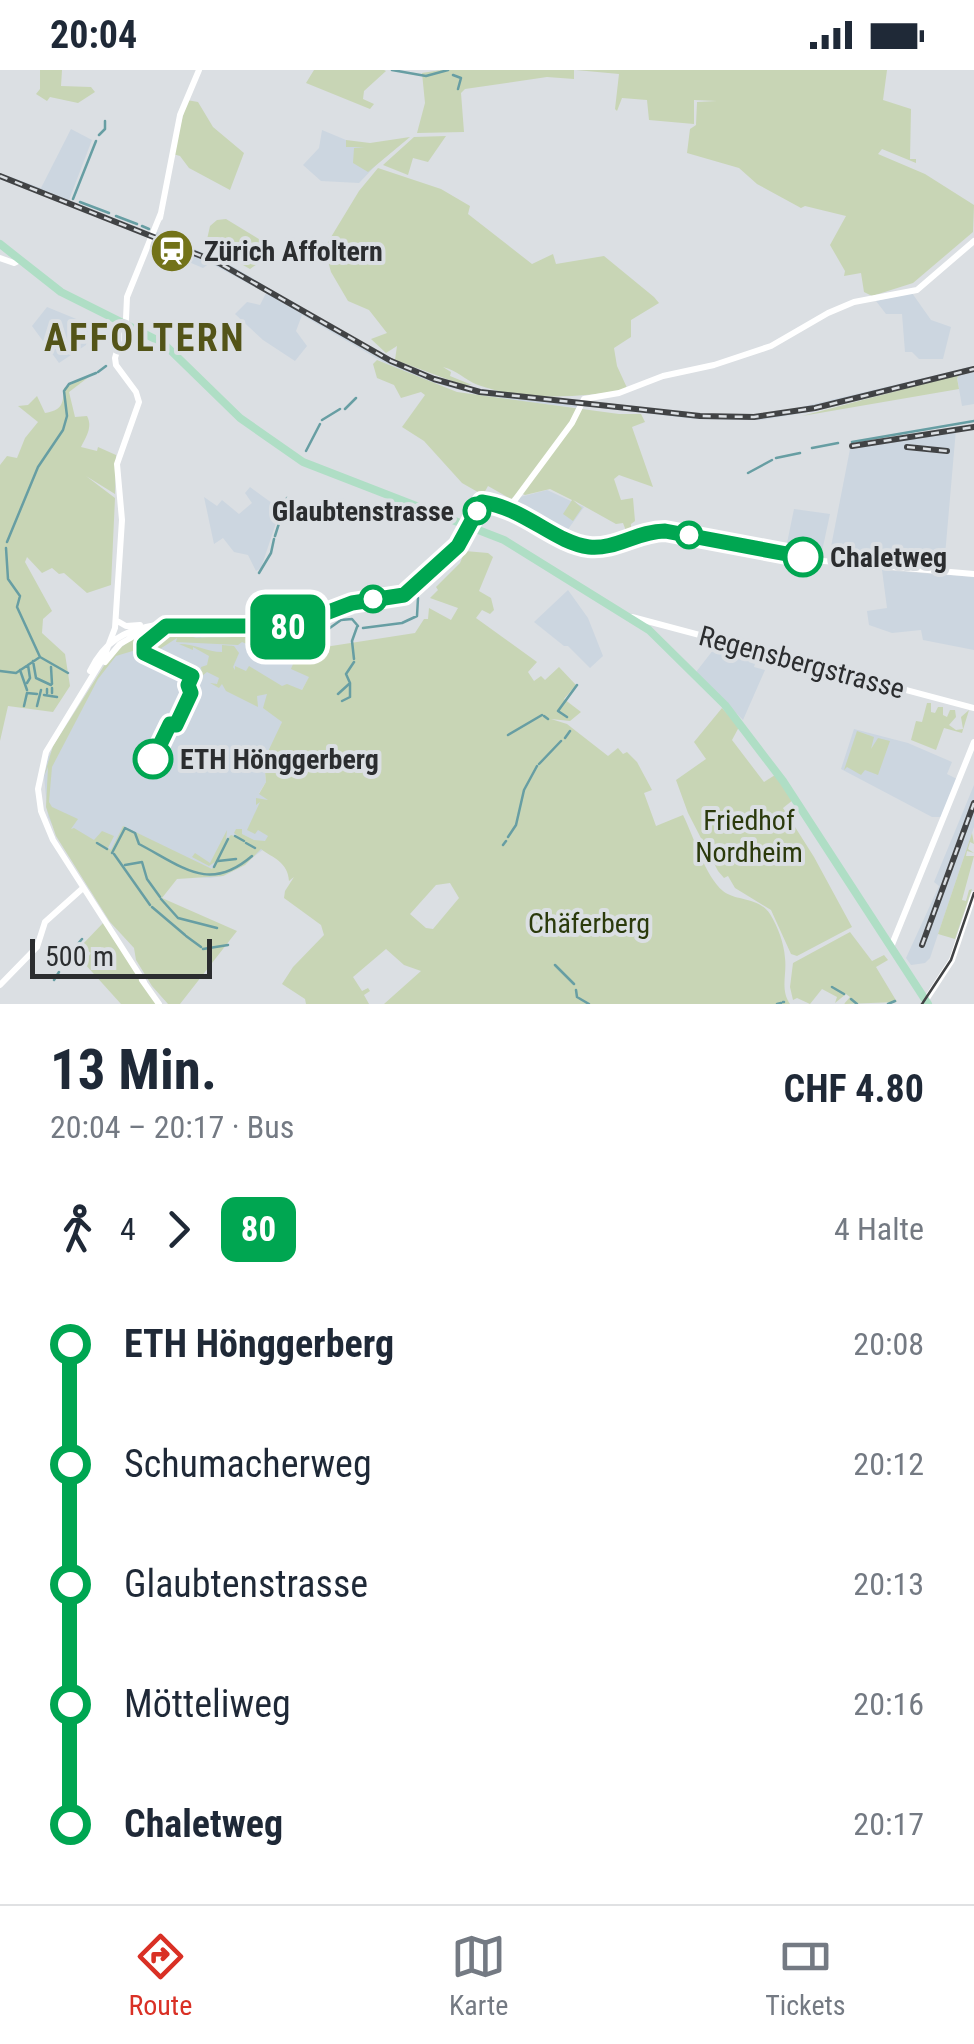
<!DOCTYPE html>
<html lang="de">
<meta charset="utf-8">
<style>
body{margin:0;font-family:"Roboto Condensed",sans-serif;background:#f6f6f7;color:#1f2937;height:100vh;display:flex;flex-direction:column;font-size:38px;white-space:nowrap}
*{box-sizing:border-box;margin:0}
p{font-size:32px;color:#747a83}
.icon{flex:none;width:55px;height:55px;fill:none;stroke:currentColor;stroke-width:2;stroke-linecap:round;stroke-linejoin:round}
.map{position:relative;height:934px;overflow:hidden}
.details{display:flex;flex-direction:column;background:#fff;flex:1}
.details>*{flex:none}
.badge{padding:0 20px;border-radius:15px;font-size:35px;line-height:65px}
.scale{position:absolute;left:30px;bottom:25px;width:182px;box-sizing:border-box;padding-left:10px;border:5px solid #2b2d2f;border-top:0;font-size:28px;line-height:35px;white-space:nowrap;color:#2b2d2f;-webkit-text-stroke:8px #dbdfe3;paint-order:stroke}
.map>.badge{position:absolute;translate:-50% -50%;box-shadow:0 0 0 5px #fff}
.legs{display:flex;align-items:center;gap:15px;height:110px;padding:0 50px;font-size:32px}
.legs p{margin-inline-start:auto}
.head{display:flex;align-items:center;justify-content:space-between;height:170px;padding:0 50px}
h1{font-size:55px;font-weight:700;line-height:75px}
ul{padding:0 50px;list-style:none}
li{display:flex;align-items:center;gap:35px;height:120px;font-size:38px}
li i{display:grid;place-items:center;width:15px;height:100%;margin:0 12px;background:currentColor}
li i::after{content:'';width:25px;height:25px;margin:-12px;border:8px solid;border-radius:50%;background:#fff}
li p{margin-inline-start:auto}
li:first-child i{background:linear-gradient(#0000 50%,currentColor 0)}
li:last-child i{background:linear-gradient(currentColor 50%,#0000 0)}
.status{display:flex;justify-content:space-between;align-items:center;height:70px;padding:0 50px;background:#fff;direction:ltr}
.status svg{height:28px;fill:currentColor}
.menu{display:flex;justify-content:space-around;align-items:center;height:140px;border-top:2px solid #e0e1e3;background:#fff;font-size:28px;color:#747a83}
.menu a{display:grid;justify-items:center;gap:5px}
.menu .current{color:#d93025}
.map>svg:first-child{display:block}
.built{fill:#ccd6e0}
.green{fill:#c8d5b5;fill-rule:evenodd}
.lines{fill:none;stroke-linecap:round;stroke-linejoin:round}
.stream{stroke:#679ea3;stroke-width:2.5}
.secondary{stroke:#fff;stroke-width:6}
.primary{stroke:#afdec5;stroke-width:8}
.tram{stroke:#414345;stroke-width:2.5}
.rail-casing{stroke:#414345;stroke-width:6}
.rail{stroke:#dbdfe3;stroke-width:2.5;stroke-dasharray:8;stroke-linecap:butt}
.line-1-casing{stroke:#fff;stroke-width:22}
.line-1{stroke:#00a651;stroke-width:15}
.stop-1-dot{fill:#fff;stroke:#00a651;stroke-width:5}
.labels{text-anchor:middle;stroke-width:8;stroke-linejoin:round;paint-order:stroke}
.poi-label{font-size:28px;font-weight:bold;fill:#2b2d2f;stroke:#dbdfe3;text-anchor:start}
.stop-label{font-size:28px;font-weight:bold;fill:#2b2d2f;stroke:#dbdfe3;text-anchor:start}
.street-label{font-size:28px;fill:#2b2d2f;stroke:#dbdfe3}
.park-label{font-size:28px;fill:#2b3a0c;stroke:#dbdfe3}
.district-label{font-size:38px;font-weight:bold;letter-spacing:2.5px;fill:#535418;stroke:#dbdfe3}
</style>
<div class="status"><b>20:04</b><svg viewBox="0 0 49 12"><path d="M0 12V9h3v3zM5 12V6h3v6zM10 12V3h3v9zM15 12V0h3v12zM26 1h20v11H26zM47 4h2v5h-2z"/></svg></div>
<div class="map">
<svg width="974" height="934" viewBox="0 0 974 934">
<rect width="100%" height="100%" fill="#dbdfe3"/>
<path class="built" d="M 71,59 L 92,70 L 69,130 L 155,165 L 157,162 L 232,196 L 364,275 L 415,300 L 463,316 L 516,325 L 581,331 L 580,338 L 485,327 L 427,311 L 383,292 L 302,245 L 296,261 L 307,276 L 295,291 L 263,270 L 235,244 L 247,232 L 260,235 L 266,223 L 210,193 L 203,198 L 151,176 L 153,169 L 0,109 L 0,103 L 41,118 Z
M 322,60 L 346,70 L 347,77 L 384,76 L 381,90 L 359,113 L 321,111 L 303,95 L 319,78 Z
M 912,223 L 931,250 L 951,257 L 943,289 L 919,289 L 912,282 L 905,282 L 902,244 L 886,244 L 876,231 Z
M 47,237 L 91,255 L 86,275 L 59,293 L 32,256 Z
M 974,296 L 974,334 L 962,336 L 957,307 L 960,304 L 815,341 L 762,350 L 694,349 L 583,336 L 584,331 L 720,346 L 776,343 Z
M 956,359 L 944,497 L 829,487 L 851,374 Z
M 250,417 L 276,436 L 270,448 L 276,453 L 261,498 L 256,501 L 248,485 L 234,482 L 223,468 L 214,474 L 204,427 L 217,436 L 222,430 L 239,444 L 252,433 L 245,423 Z
M 547,420 L 584,437 L 564,465 L 515,438 L 520,427 Z
M 794,439 L 830,444 L 821,486 L 786,478 Z
M 882,500 L 974,507 L 974,580 L 923,570 L 921,560 L 892,563 L 869,555 L 867,541 L 887,538 Z
M 568,520 L 588,548 L 603,586 L 590,598 L 568,576 L 564,576 L 534,552 Z
M 170,558 L 205,560 L 201,568 L 248,569 L 313,601 L 293,635 L 275,644 L 282,652 L 264,694 L 266,712 L 259,723 L 273,730 L 282,741 L 264,779 L 239,798 L 223,806 L 210,808 L 186,806 L 89,819 L 48,747 L 44,706 L 48,687 L 109,588 L 145,561 Z
M 717,575 L 758,584 L 754,597 L 765,600 L 743,650 L 696,602 Z
M 854,659 L 908,673 L 952,692 L 947,704 L 957,709 L 942,747 L 932,747 L 841,699 Z
M 974,715 L 974,757 L 930,888 L 925,893 L 911,895 L 906,888 L 939,816 L 934,812 Z"/>
<path class="green" d="M 40,0 L 62,0 L 61,16 L 91,17 L 95,22 L 78,33 L 50,27 L 47,31 L 36,24 L 40,19 Z
M 314,0 L 384,0 L 386,1 L 364,21 L 363,29 L 374,34 L 370,39 L 306,13 Z
M 441,0 L 574,0 L 574,9 L 547,7 L 465,19 L 461,23 L 464,62 L 417,63 L 425,33 L 422,3 Z
M 576,0 L 887,0 L 883,30 L 911,39 L 910,89 L 916,89 L 916,93 L 882,79 L 878,84 L 925,104 L 974,135 L 973,162 L 913,213 L 872,226 L 864,222 L 861,203 L 844,206 L 845,201 L 830,175 L 846,146 L 805,136 L 801,138 L 757,114 L 739,98 L 687,83 L 690,59 L 696,55 L 697,32 L 717,31 L 694,30 L 694,54 L 649,50 L 647,30 L 622,28 L 617,41 L 615,39 L 619,4 Z
M 187,30 L 198,32 L 213,57 L 244,83 L 230,120 L 189,98 L 180,86 L 173,84 Z
M 446,66 L 428,92 L 413,88 L 408,105 L 383,95 L 414,67 Z
M 410,67 L 368,102 L 353,93 L 354,78 L 365,77 L 346,77 L 346,70 L 370,73 Z
M 378,98 L 441,119 L 470,136 L 468,144 L 532,194 L 553,184 L 556,194 L 604,186 L 654,227 L 659,233 L 631,250 L 631,267 L 614,278 L 617,296 L 628,320 C 581,327 525,332 478,315 C 465,310 457,300 443,297 L 451,302 L 450,306 L 472,315 L 463,315 L 395,290 L 397,276 L 386,283 L 371,269 L 387,263 L 369,240 L 348,231 L 331,202 L 326,184 L 328,172 L 359,121 Z
M 226,149 L 262,171 L 266,183 L 263,190 L 250,199 L 206,174 L 210,156 L 217,150 Z
M 377,290 L 457,322 L 619,344 L 641,344 L 645,352 L 632,357 L 653,417 L 619,405 L 614,409 L 621,430 L 633,428 L 635,451 L 631,454 L 631,460 L 626,461 L 623,453 L 616,454 L 573,430 L 582,438 L 573,451 L 563,444 L 572,430 L 550,419 L 525,425 L 519,422 L 511,429 L 488,416 L 483,425 L 462,413 L 424,371 L 402,357 L 425,325 L 421,322 L 401,328 L 394,315 L 377,308 L 373,294 Z
M 94,303 L 69,322 L 75,347 L 87,346 C 93,357 86,367 81,377 L 97,381 L 98,377 L 116,385 L 115,424 L 86,406 L 115,428 L 111,515 L 87,523 L 64,503 L 59,504 L 52,498 L 42,503 L 27,487 L 25,492 L 52,541 L 43,549 L 42,563 L 65,584 L 70,616 L 53,642 L 8,636 L 0,671 L 0,395 L 7,386 L 17,388 L 25,368 L 38,352 L 18,336 L 28,335 L 37,326 L 45,343 C 62,340 63,335 64,318 Z
M 961,304 L 957,308 L 959,319 L 802,346 Z
M 465,481 L 488,483 L 493,487 L 479,521 L 491,528 L 494,540 L 490,544 L 482,540 L 476,548 L 537,592 L 528,602 L 534,611 L 541,606 L 545,610 L 559,597 L 576,615 L 564,629 L 581,642 L 570,651 L 551,649 L 567,654 L 608,686 L 618,678 L 623,684 L 627,682 L 637,692 L 652,720 L 644,723 L 656,756 L 683,745 C 694,767 705,806 723,821 C 735,831 759,827 770,844 C 778,857 784,873 785,888 C 787,905 780,919 790,934 L 384,934 L 421,901 L 404,895 L 386,879 L 353,907 L 362,921 L 368,918 L 370,921 L 364,925 L 369,934 L 306,934 L 305,929 L 282,914 L 293,897 L 324,865 L 321,855 L 284,828 L 285,821 L 294,807 L 289,811 C 288,792 273,788 261,779 L 245,795 L 223,806 L 177,809 L 162,828 L 237,861 L 180,934 L 168,934 L 152,916 L 136,890 L 134,878 L 110,852 L 56,766 L 46,737 L 48,697 L 44,706 L 53,676 L 109,588 L 137,564 L 159,559 L 136,580 L 116,586 L 98,609 L 52,697 L 49,732 L 52,737 L 78,749 L 71,759 L 74,758 L 94,770 L 102,761 L 114,766 L 108,778 L 111,780 L 123,756 L 212,799 L 215,792 L 209,796 L 192,787 L 195,783 L 210,793 L 227,760 L 226,770 L 231,765 L 240,768 L 234,763 L 236,759 L 242,759 L 242,764 L 254,770 L 265,771 L 268,766 L 258,760 L 255,764 L 247,760 L 260,732 L 256,735 L 256,728 L 268,730 L 259,724 L 266,712 L 264,690 L 282,652 L 263,638 L 267,624 L 257,626 L 258,637 L 226,621 L 222,614 L 219,618 L 210,613 L 217,614 L 219,608 L 207,602 L 202,606 L 201,597 L 207,595 L 209,586 L 193,577 L 193,580 L 179,574 C 196,574 207,582 222,582 L 222,575 L 234,576 L 239,583 L 233,597 L 235,600 L 235,596 L 246,601 L 249,596 L 282,616 L 287,614 L 302,620 L 309,607 L 291,599 L 293,594 L 242,572 L 238,575 L 176,572 L 177,568 L 152,584 L 145,580 C 154,553 189,557 212,562 L 193,568 C 221,566 256,570 282,560 L 312,579 L 415,563 L 424,549 L 428,549 L 429,538 L 451,550 L 458,538 L 430,528 L 438,520 L 436,517 L 460,493 ZM 450,813 L 459,828 L 433,859 L 426,858 L 410,844 L 436,815 Z
M 927,633 L 931,633 L 931,642 L 935,643 L 938,637 L 943,637 L 943,645 L 947,647 L 950,640 L 955,640 L 956,647 L 949,655 L 956,660 L 963,659 L 961,647 L 969,640 L 962,663 L 944,658 L 936,680 L 911,670 L 916,651 L 922,652 Z
M 722,638 L 739,657 L 732,670 L 764,712 L 775,705 L 793,730 L 783,738 L 814,787 L 852,857 L 797,886 L 791,884 L 771,840 L 735,818 L 728,806 L 724,808 L 718,801 L 688,743 L 676,710 L 706,689 L 694,672 Z
M 857,661 L 874,667 L 871,679 L 878,668 L 890,671 L 878,705 L 865,700 L 861,705 L 847,697 L 844,700 Z
M 972,763 L 974,774 L 970,772 L 968,779 L 974,783 L 967,781 L 966,786 L 974,786 L 962,830 L 966,831 L 969,820 L 972,819 L 955,869 L 938,864 Z
M 104,852 L 156,934 L 121,934 L 84,893 L 91,883 L 81,876 Z
M 850,862 L 872,891 L 884,885 L 888,890 L 876,897 L 897,932 L 844,934 L 850,927 L 846,924 L 835,933 L 837,927 L 822,919 L 810,934 L 797,928 L 793,930 L 790,917 L 793,893 Z"/>
<g class="lines">
<path class="stream" d="M 392,0 L 426,6 L 448,0
M 453,5 L 461,8 L 458,19
M 99,65 L 105,59 L 105,51
M 73,129 L 96,71
M 80,132 L 109,143
M 116,146 L 137,154
M 142,156 L 149,159
M 98,302 L 106,296
M 345,339 L 356,328
M 322,350 L 340,339
M 852,372 L 974,351
M 812,378 L 838,373
M 306,381 L 320,354
M 776,388 L 800,383
M 748,403 L 772,390
M 275,466 L 287,428
M 7,472 L 38,397 L 63,360 L 67,346 L 64,321 L 69,314 L 96,303
M 259,503 L 271,483 L 274,469
M 363,558 L 402,553 L 417,546 L 418,528
M 322,559 L 327,560 L 341,550 L 352,549 L 358,556
M 40,587 L 68,603
M 354,589 L 352,571 L 357,557
M 33,591 L 36,608 L 51,615
M 51,597 L 52,614
M 20,600 L 27,620
M 0,601 L 16,603 L 40,587 L 17,537 L 20,526 L 8,509 L 6,478
M 27,613 L 30,608 L 28,595
M 350,613 L 346,604 L 354,592
M 52,618 L 52,623
M 47,623 L 47,619
M 338,624 L 349,614
M 44,625 L 57,627
M 342,631 L 350,627 L 350,613
M 24,636 L 27,623 L 37,624
M 37,636 L 41,620
M 544,646 L 548,649
M 567,647 L 558,641 L 577,615
M 508,665 L 542,645
M 565,668 L 570,661
M 539,694 L 561,671
M 235,766 L 244,771
M 508,767 L 516,755 L 524,720 L 537,696
M 97,773 L 107,779
M 246,773 L 255,778
M 503,775 L 506,771
M 112,783 L 125,758 L 135,763 L 139,774 C 183,797 209,823 252,786
M 114,784 L 150,835
M 218,791 L 236,789
M 125,795 L 142,792 L 147,809 L 160,827
M 214,797 L 228,769
M 161,829 L 178,848 L 217,858
M 152,837 L 185,865
M 186,866 L 201,877
M 203,879 L 228,875
M 71,882 L 82,869
M 62,894 L 68,886
M 555,895 L 574,914
M 54,910 L 59,902
M 832,917 L 844,924
M 576,920 L 577,927 L 589,934
M 851,929 L 857,934
M 783,932 L 784,932
M 777,934 L 781,933
M 888,934 L 895,931"/>
<path class="secondary" d="M 160,148 L 180,45 L 199,0
M 0,188 L 14,193 L 20,190
M 480,427 L 525,445 L 585,477 L 608,476 L 642,464 L 666,461 L 824,491 L 974,504
M 509,438 L 572,353 L 584,329 L 619,323 L 663,306 L 714,295 L 771,276 L 828,243 L 854,232 L 917,220 L 974,171
M 468,455 L 474,450 L 481,428
M 632,547 L 974,638
M 119,552 L 126,556 L 140,555
M 105,592 L 120,574 L 141,562
M 90,601 C 104,572 124,560 156,555 L 292,556 L 352,533 L 404,525 L 461,472 L 480,427
M 891,877 L 974,672
M 142,910 L 159,934
M 144,912 L 53,770 L 41,741 L 38,719 L 46,682 L 104,587 L 115,558 L 122,450 L 117,394 L 139,332 L 136,322 L 116,295 L 115,288 L 126,249 L 127,227 L 161,143
M 0,915 L 37,877 L 45,852 L 83,818
M 924,933 L 952,890 L 974,824"/>
<path class="primary" d="M 0,174 L 61,222 L 163,273 L 240,348 L 303,392 L 504,470 L 649,560 L 725,635 L 783,711 L 928,934"/>
<path class="tram" d="M 922,934 L 951,890 L 974,823"/>
<g class="rail-casing">
<path id="rail" d="M 0,106 L 219,193 L 391,291 L 434,309 L 480,322 L 700,346 L 754,347 L 815,338 L 974,299
M 852,376 L 974,357
M 907,377 L 947,381
M 922,875 L 974,733"/>
</g>
<use href="#rail" class="rail"/>
</g>
<g class="lines">
<g class="line-1-casing">
<path id="line-1" d="M 153,689 L 170,654 L 176,655 L 191,623 L 188,615 L 192,606 L 144,583 L 144,574 L 166,556 L 292,556 L 352,533 L 404,525 L 458,476 L 482,432 C 525,438 555,473 589,477 C 615,480 638,461 665,461 L 803,487"/>
</g>
<use href="#line-1" class="line-1"/>
</g>
<defs>
<g id="station-disc" transform="scale(2.25)"><circle r="9.5" fill="#737319" stroke="#dbdfe3"/><path d="M-3-6H3Q5-6 5-4V2Q5 4 3 4L4.5 6H3L1.5 4h-3L-3 6H-4.5L-3 4Q-5 4-5 2V-4Q-5-6-3-6ZM-3.5-4v3h7v-3ZM-3.5 1v1.5H-2V1ZM2 1v1.5H3.5V1Z" fill="#fff"/></g>
</defs>
<g fill-rule="evenodd">
<use href="#station-disc" x="172" y="181"/>
</g>
<g class="stop-1-dot">
<circle cx="477" cy="441" r="12"/>
<circle cx="689" cy="465" r="12"/>
<circle cx="803" cy="487" r="18"/>
<circle cx="373" cy="529" r="12"/>
<circle cx="153" cy="689" r="18"/>
</g>
<g class="labels">
<g class="poi-label">
<text x="204" y="191">Zürich Affoltern</text>
</g>
<g class="stop-label">
<text x="454" y="451" text-anchor="end">Glaubtenstrasse</text>
<text x="830" y="497">Chaletweg</text>
<text x="180" y="699">ETH Hönggerberg</text>
</g>
<g class="street-label">
<text transform="translate(802 592) rotate(15)" y="10">Regensbergstrasse</text>
</g>
<g class="park-label">
<text x="749" y="760">Friedhof<tspan x="749" dy="32">Nordheim</tspan></text>
<text x="589" y="863">Chäferberg</text>
</g>
<g class="district-label">
<text x="145" y="281">AFFOLTERN</text>
</g>
</g>
</svg>
<div class="scale">500 m</div>
<b class="badge" style="left:288px;top:557px;background:#00a651;color:#fff">80</b>
</div>
<section class="details">
<div class="head"><div><h1>13 Min.</h1><p>20:04 – 20:17 · Bus</p></div><b>CHF 4.80</b></div>
<div class="legs"><svg class="icon" aria-label="walk" viewBox="0 0 24 24"><circle cx="13" cy="4" r="2"/><path d="M13 8l-2 6 4 7M11 14l-3 7M7 12l3-4h3l4 4"/></svg>4<svg class="icon" aria-label="forward" viewBox="0 0 24 24"><path d="M9 5l7 7-7 7"/></svg><b class="badge" style="background:#00a651;color:#fff">80</b><p>4 Halte</p></div>
<ul>
<li><i style="color:#00a651"></i><b>ETH Hönggerberg</b><p>20:08</p></li>
<li><i style="color:#00a651"></i><span>Schumacherweg</span><p>20:12</p></li>
<li><i style="color:#00a651"></i><span>Glaubtenstrasse</span><p>20:13</p></li>
<li><i style="color:#00a651"></i><span>Mötteliweg</span><p>20:16</p></li>
<li><i style="color:#00a651"></i><b>Chaletweg</b><p>20:17</p></li>
</ul>
</section>
<nav class="menu">
<a class="current"><svg class="icon" aria-label="directions" viewBox="0 0 24 24"><path d="M12 3l9 9-9 9-9-9zM9 14v-3h6M13 9l2 2-2 2"/></svg>Route</a>
<a><svg class="icon" aria-label="map" viewBox="0 0 24 24"><path d="M3 6l6-2 6 2 6-2v14l-6 2-6-2-6 2zM9 4v14M15 6v14"/></svg>Karte</a>
<a><svg class="icon" aria-label="tickets" viewBox="0 0 24 24"><path d="M3 7h18v10H3zM15 7v10"/></svg>Tickets</a>
</nav>
